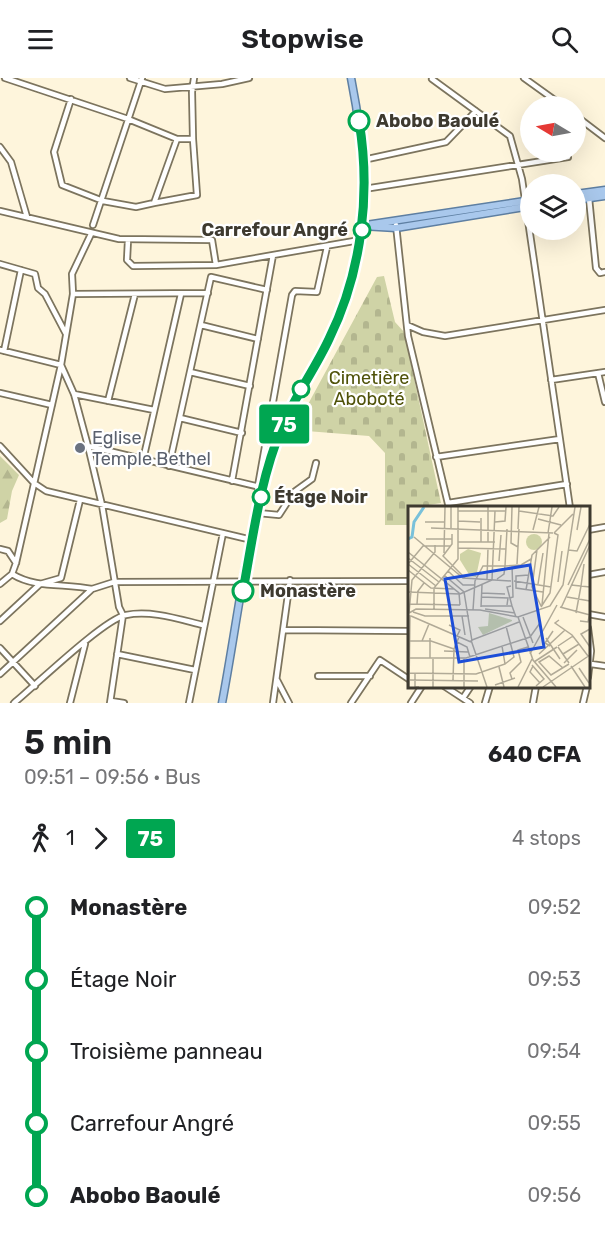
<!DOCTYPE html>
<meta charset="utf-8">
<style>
body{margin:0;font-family:Rubik,sans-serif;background:#f6f6f6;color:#202124;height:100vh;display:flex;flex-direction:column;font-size:22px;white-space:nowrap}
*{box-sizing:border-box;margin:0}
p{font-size:20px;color:#757577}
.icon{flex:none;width:33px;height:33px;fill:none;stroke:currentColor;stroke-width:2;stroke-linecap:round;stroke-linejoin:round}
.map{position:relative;height:625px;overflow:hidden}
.side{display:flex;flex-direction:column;background:#fff;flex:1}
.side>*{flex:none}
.badge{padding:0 12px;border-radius:4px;font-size:21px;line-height:39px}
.needle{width:39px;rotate:280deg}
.tools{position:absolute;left:520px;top:18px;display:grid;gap:12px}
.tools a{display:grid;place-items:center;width:66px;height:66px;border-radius:50%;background:#fff;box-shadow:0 6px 24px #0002;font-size:30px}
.map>.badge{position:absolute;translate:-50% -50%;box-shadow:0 0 0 3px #fff}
.legs{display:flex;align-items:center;gap:9px;height:66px;padding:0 24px;font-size:20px}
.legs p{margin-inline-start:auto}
.summary{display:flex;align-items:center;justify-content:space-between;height:102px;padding:0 24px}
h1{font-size:33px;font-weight:600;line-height:45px}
ul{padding:0 24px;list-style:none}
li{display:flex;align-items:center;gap:21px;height:72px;font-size:22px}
li i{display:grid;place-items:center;width:9px;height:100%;margin:0 8px;background:currentColor}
li i::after{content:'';width:15px;height:15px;margin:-8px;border:4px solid;border-radius:50%;background:#fff}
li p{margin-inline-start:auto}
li:first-child i{background:linear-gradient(#0000 50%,currentColor 0)}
li:last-child i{background:linear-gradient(currentColor 50%,#0000 0)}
header{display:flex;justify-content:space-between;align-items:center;height:78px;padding:0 24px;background:#fff;font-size:27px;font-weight:600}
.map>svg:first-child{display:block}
.forest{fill:url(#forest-firs)}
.cemetery{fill:url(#cemetery-stones)}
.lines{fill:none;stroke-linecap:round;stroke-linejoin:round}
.minor-casing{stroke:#7c745e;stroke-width:8}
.major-casing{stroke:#5e7fa2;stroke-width:9}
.minor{stroke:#fff;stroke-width:4.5}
.major{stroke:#a9c8ec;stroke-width:6}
.line-1-casing{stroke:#fff;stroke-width:14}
.line-1{stroke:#00a651;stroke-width:9}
.stop-1-dot{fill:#fff;stroke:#00a651;stroke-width:3}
.worship-dot{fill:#6b7280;stroke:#fff;stroke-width:2}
.labels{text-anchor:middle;stroke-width:4.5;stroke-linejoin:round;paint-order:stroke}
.stop-label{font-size:18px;font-weight:bold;fill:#3e3a30;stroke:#fff;text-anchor:start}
.park-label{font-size:18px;fill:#4f5209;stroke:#fff}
.worship-label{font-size:18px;fill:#5b616d;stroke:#fff;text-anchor:start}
.inset-river{fill:none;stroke:#79c1da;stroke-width:3}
.inset-road{fill:none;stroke:#b1aa97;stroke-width:1.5}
.view{fill:#1d4ed8;fill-opacity:0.15;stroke:#1d4ed8;stroke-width:3}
.inset-edge{fill:none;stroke:#3e3a30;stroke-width:3}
</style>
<header><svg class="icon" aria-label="menu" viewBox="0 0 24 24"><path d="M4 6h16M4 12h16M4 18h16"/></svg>Stopwise<svg class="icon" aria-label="search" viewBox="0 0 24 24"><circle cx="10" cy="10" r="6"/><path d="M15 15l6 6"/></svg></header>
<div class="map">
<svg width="605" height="625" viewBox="0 0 605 625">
<defs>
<pattern id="forest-firs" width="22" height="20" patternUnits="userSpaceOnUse" patternTransform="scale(1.5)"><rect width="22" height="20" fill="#cfd3a6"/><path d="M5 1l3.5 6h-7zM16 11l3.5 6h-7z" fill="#b3b68f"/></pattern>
<pattern id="cemetery-stones" width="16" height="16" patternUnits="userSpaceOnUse" patternTransform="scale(1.5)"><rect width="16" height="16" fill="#cfd3a6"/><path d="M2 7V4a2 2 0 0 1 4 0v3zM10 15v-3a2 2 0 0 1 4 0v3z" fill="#b3b68f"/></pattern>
</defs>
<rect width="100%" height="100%" fill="#fef5dc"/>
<path class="forest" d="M 0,378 L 19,397 L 12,413 L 7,441 L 0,445 Z"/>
<path class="cemetery" d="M 384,198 L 395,244 L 404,254 L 441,425 L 410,430 L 410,447 L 385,447 L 385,375 L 369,358 L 294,352 L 377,199 Z"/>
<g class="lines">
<g class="minor-casing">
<path id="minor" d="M 5,0 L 128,41 L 177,61
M 130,0 L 165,11 L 222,6 L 249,0
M 524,0 L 563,28
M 432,1 L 510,58 L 522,101 L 570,430
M 71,21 L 54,74 L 62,107 L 103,123 L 136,129 L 154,125 L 177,61 L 193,61 L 192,14 L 194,0
M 576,38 L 605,60
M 0,69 L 11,84 L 27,139
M 363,82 L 446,64 L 476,33
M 364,111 L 568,79
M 589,120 L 596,190 L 600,195 L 605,194
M 154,125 L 197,117 L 193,61
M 0,133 L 119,161 L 212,162 L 216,187
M 93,147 L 142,0
M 396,147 L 408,258 L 449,430
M 128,162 L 127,182 L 133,188 L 216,187 L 273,177
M 0,186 L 35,196 L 38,210 L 45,216 L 66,256
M 73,216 L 208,215
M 201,247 L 258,261
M 407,247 L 423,254 L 445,258 L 605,232
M 0,272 L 61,287 L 74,316 L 88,368 L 102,427 L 119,529 L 123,537 L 110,625
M 4,273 L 21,192
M 190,294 L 250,308
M 598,295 L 605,324
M 551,302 L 605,294
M 0,315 L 52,327
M 74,316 L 154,332
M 108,323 L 135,216
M 180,340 L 242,355
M 0,368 L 34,405 L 46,413 L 252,462
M 88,368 L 260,409
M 436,379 L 560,361
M 143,382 L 181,216
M 169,388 L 211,199 L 267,212
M 232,403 L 273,177 L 360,162
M 258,408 L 292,217 L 295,213 L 317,214 L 327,169
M 448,425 L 567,406
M 258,435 L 279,437 L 294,414 L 312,401 L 316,385
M 588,452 L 605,449
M 0,471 L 8,473 L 16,485
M 12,496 C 36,511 66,505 92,511
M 588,497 L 605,494
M 0,506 L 12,496 L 16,485 L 61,287 L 73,216 L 72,196 L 91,156
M 588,536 L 605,539
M 0,543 L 40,506 L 61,500 L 80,422
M 588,550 L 591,573 L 588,599
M 285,552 L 410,553
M 0,570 L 35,608
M 117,576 L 195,592
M 591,586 L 605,588
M 0,596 L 92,511 L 114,504 L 410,503
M 318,598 L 370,598
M 277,602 L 289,625
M 444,608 L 470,625
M 463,620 L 471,608
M 111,623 L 124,625
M 14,625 C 36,607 104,541 126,537 C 151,532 178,541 203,547
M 70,625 L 85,566
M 189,625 L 223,455
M 273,625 L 290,502
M 351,625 L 380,582 L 410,602
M 411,625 L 422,608
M 485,625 L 490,608
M 533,625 L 536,608
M 583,625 L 587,608"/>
</g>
<g class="major-casing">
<path id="major" d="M 576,116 L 605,112
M 576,122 L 605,118
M 366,147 L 531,122
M 362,148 L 396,150 L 531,128
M 222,625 C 238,541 247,452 274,371 C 287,332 311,299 329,262 C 370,179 369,88 351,0"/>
</g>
<use href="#minor" class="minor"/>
<use href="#major" class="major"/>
</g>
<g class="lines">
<g class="line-1-casing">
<path id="line-1" d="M 243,513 C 253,459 260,401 282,349 C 295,318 315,291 329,261 C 362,194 371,115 359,43"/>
</g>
<use href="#line-1" class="line-1"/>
</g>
<g class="stop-1-dot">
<circle cx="359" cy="43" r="10"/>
<circle cx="362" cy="152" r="8"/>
<circle cx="301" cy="311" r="8"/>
<circle cx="261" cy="419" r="8"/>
<circle cx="243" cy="513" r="10"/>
</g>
<circle class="worship-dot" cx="80" cy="370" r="6"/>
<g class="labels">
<g class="stop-label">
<text x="376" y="49">Abobo Baoulé</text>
<text x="348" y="158" text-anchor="end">Carrefour Angré</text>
<text x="274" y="425">Étage Noir</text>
<text x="260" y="519">Monastère</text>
</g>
<g class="park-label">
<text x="369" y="306">Cimetière<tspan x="369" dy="21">Aboboté</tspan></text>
</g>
<g class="worship-label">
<text x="92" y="366">Eglise<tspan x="92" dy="21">Temple Bethel</tspan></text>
</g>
</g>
<g transform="translate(408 428)">
<rect width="182" height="182" fill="#fef5dc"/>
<path d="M 60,43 L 73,47 L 68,71 L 62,70 L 52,54 L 52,48 Z" fill="#cfd3a6"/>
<path d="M118 36a8 8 0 1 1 16 0a8 8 0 1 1-16 0Z" fill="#cfd3a6"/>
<path d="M 81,107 L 104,114 L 104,115 L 75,129 L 70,121 L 80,120 Z" fill="#cfd3a6"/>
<path class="inset-river" d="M 0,33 L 4,31 L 6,16 L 16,1"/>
<path class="inset-road" d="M 104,1 L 103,37 L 110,41M 50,5 L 98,5M 111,5 L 145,10 L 151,1M 130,13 L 153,19M 50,15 L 72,16M 17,16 L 36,16M 87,16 L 97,15 L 98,1M 23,22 L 145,27M 43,22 L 43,1M 110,23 L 111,1M 125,24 L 131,1M 169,24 L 173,1M 140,27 L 144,1M 146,27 L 165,8M 44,28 L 44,38 L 35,50 L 57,72M 6,31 L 55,72 L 103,75M 18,33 L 44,33M 50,36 L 87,36M 73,36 L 73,12M 80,36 L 80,1M 50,42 L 98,43M 129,44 L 124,81 L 133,100M 160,44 L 169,45 L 182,18M 0,46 L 51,87 L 52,99M 36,47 L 37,1M 0,52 L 31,76M 91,55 L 93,29M 0,58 L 15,40 L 43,40M 0,58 L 28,80M 109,58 L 111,23M 0,64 L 23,82 L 46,83M 40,65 L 55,79 L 66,79M 36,69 L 56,86 L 64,135M 121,69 L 108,70 L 108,82 L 135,86M 79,73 L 80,42M 89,73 L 96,68 L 97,60 L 113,59 L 123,53M 106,75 L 143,81M 150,76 L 154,45M 130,78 L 135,47M 160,79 L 182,33M 163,79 L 182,81M 103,80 L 99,81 L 104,100M 173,80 L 176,58M 118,84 L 124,49 L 142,31M 0,86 L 52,88 L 84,74 L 87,5M 73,87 L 97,88M 73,91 L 100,92 L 99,99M 159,91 L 182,95M 102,92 L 105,91 L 104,59M 2,98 L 52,99M 9,98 L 10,85 L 16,77M 134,99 L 141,27M 73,100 L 104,100 L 108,111M 73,101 L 74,79M 133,101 L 142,87 L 150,29 L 146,27M 152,101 L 182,109M 153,102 L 182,39M 26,103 L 26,82 L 50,53 L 50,1M 77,103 L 107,107M 65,104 L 67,75 L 75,60 L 97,60 L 99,23M 5,106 L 17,110 L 61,110M 1,107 L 4,74 L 27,46 L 27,39M 1,107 L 8,103 L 72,104 L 110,111 L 142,100 L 155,79 L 167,1M 168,107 L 173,80M 3,110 L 63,136M 54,110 L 57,129M 110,111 L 125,154 L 148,181M 115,111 L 125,137M 151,114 L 147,117 L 164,129 L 171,138M 172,115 L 180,116 L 182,106M 41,119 L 52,124 L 49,130M 182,123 L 173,128 L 182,141M 22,132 L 22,152M 138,132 L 152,153M 63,134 L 79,181M 64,134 L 111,116M 2,135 L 23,135 L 46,143M 14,135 L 21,118M 49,136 L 59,141 L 62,151M 142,140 L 137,137 L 145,125M 150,140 L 165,130M 150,141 L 161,157M 36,145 L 60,146M 122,148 L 149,99M 131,148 L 157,124M 155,148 L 171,138 L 180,150M 2,152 L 58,152 L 122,131 L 132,117M 126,156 L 149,141M 156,157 L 169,144M 97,158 L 106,151 L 98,120M 124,159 L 136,173 L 128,180M 125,160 L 122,166 L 132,177M 163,160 L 177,181M 91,161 L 96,181M 155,162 L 141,150 L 131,156 L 143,169 L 161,158M 171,162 L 181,177M 1,167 L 68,168 L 97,158 L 94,140M 7,167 L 7,181 L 11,181M 104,173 L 102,167 L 113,156 L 110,144 L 120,141M 2,174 L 70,175M 45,174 L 46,143 L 51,131M 87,179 L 107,172M 1,181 L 2,109M 25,181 L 25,153M 56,181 L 56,153M 110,181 L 124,153M 135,181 L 182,149"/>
<path class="view" d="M 122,59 L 136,141 L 51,156 L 37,73 Z"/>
<rect width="182" height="182" class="inset-edge"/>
</g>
</svg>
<div class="tools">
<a><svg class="needle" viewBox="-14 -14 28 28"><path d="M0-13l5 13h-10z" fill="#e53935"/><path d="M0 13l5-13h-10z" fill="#757577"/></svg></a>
<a><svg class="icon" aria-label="layers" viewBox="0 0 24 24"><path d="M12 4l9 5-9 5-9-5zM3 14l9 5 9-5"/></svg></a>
</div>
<b class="badge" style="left:284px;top:346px;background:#00a651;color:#fff">75</b>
</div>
<section class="side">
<div class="summary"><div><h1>5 min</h1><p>09:51 – 09:56 · Bus</p></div><b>640 CFA</b></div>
<div class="legs"><svg class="icon" aria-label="walk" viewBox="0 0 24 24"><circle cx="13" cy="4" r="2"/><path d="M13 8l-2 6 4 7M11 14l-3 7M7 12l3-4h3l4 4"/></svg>1<svg class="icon" aria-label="forward" viewBox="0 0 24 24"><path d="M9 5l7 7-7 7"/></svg><b class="badge" style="background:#00a651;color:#fff">75</b><p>4 stops</p></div>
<ul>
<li><i style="color:#00a651"></i><b>Monastère</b><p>09:52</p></li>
<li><i style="color:#00a651"></i><span>Étage Noir</span><p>09:53</p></li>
<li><i style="color:#00a651"></i><span>Troisième panneau</span><p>09:54</p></li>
<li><i style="color:#00a651"></i><span>Carrefour Angré</span><p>09:55</p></li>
<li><i style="color:#00a651"></i><b>Abobo Baoulé</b><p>09:56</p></li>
</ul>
</section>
